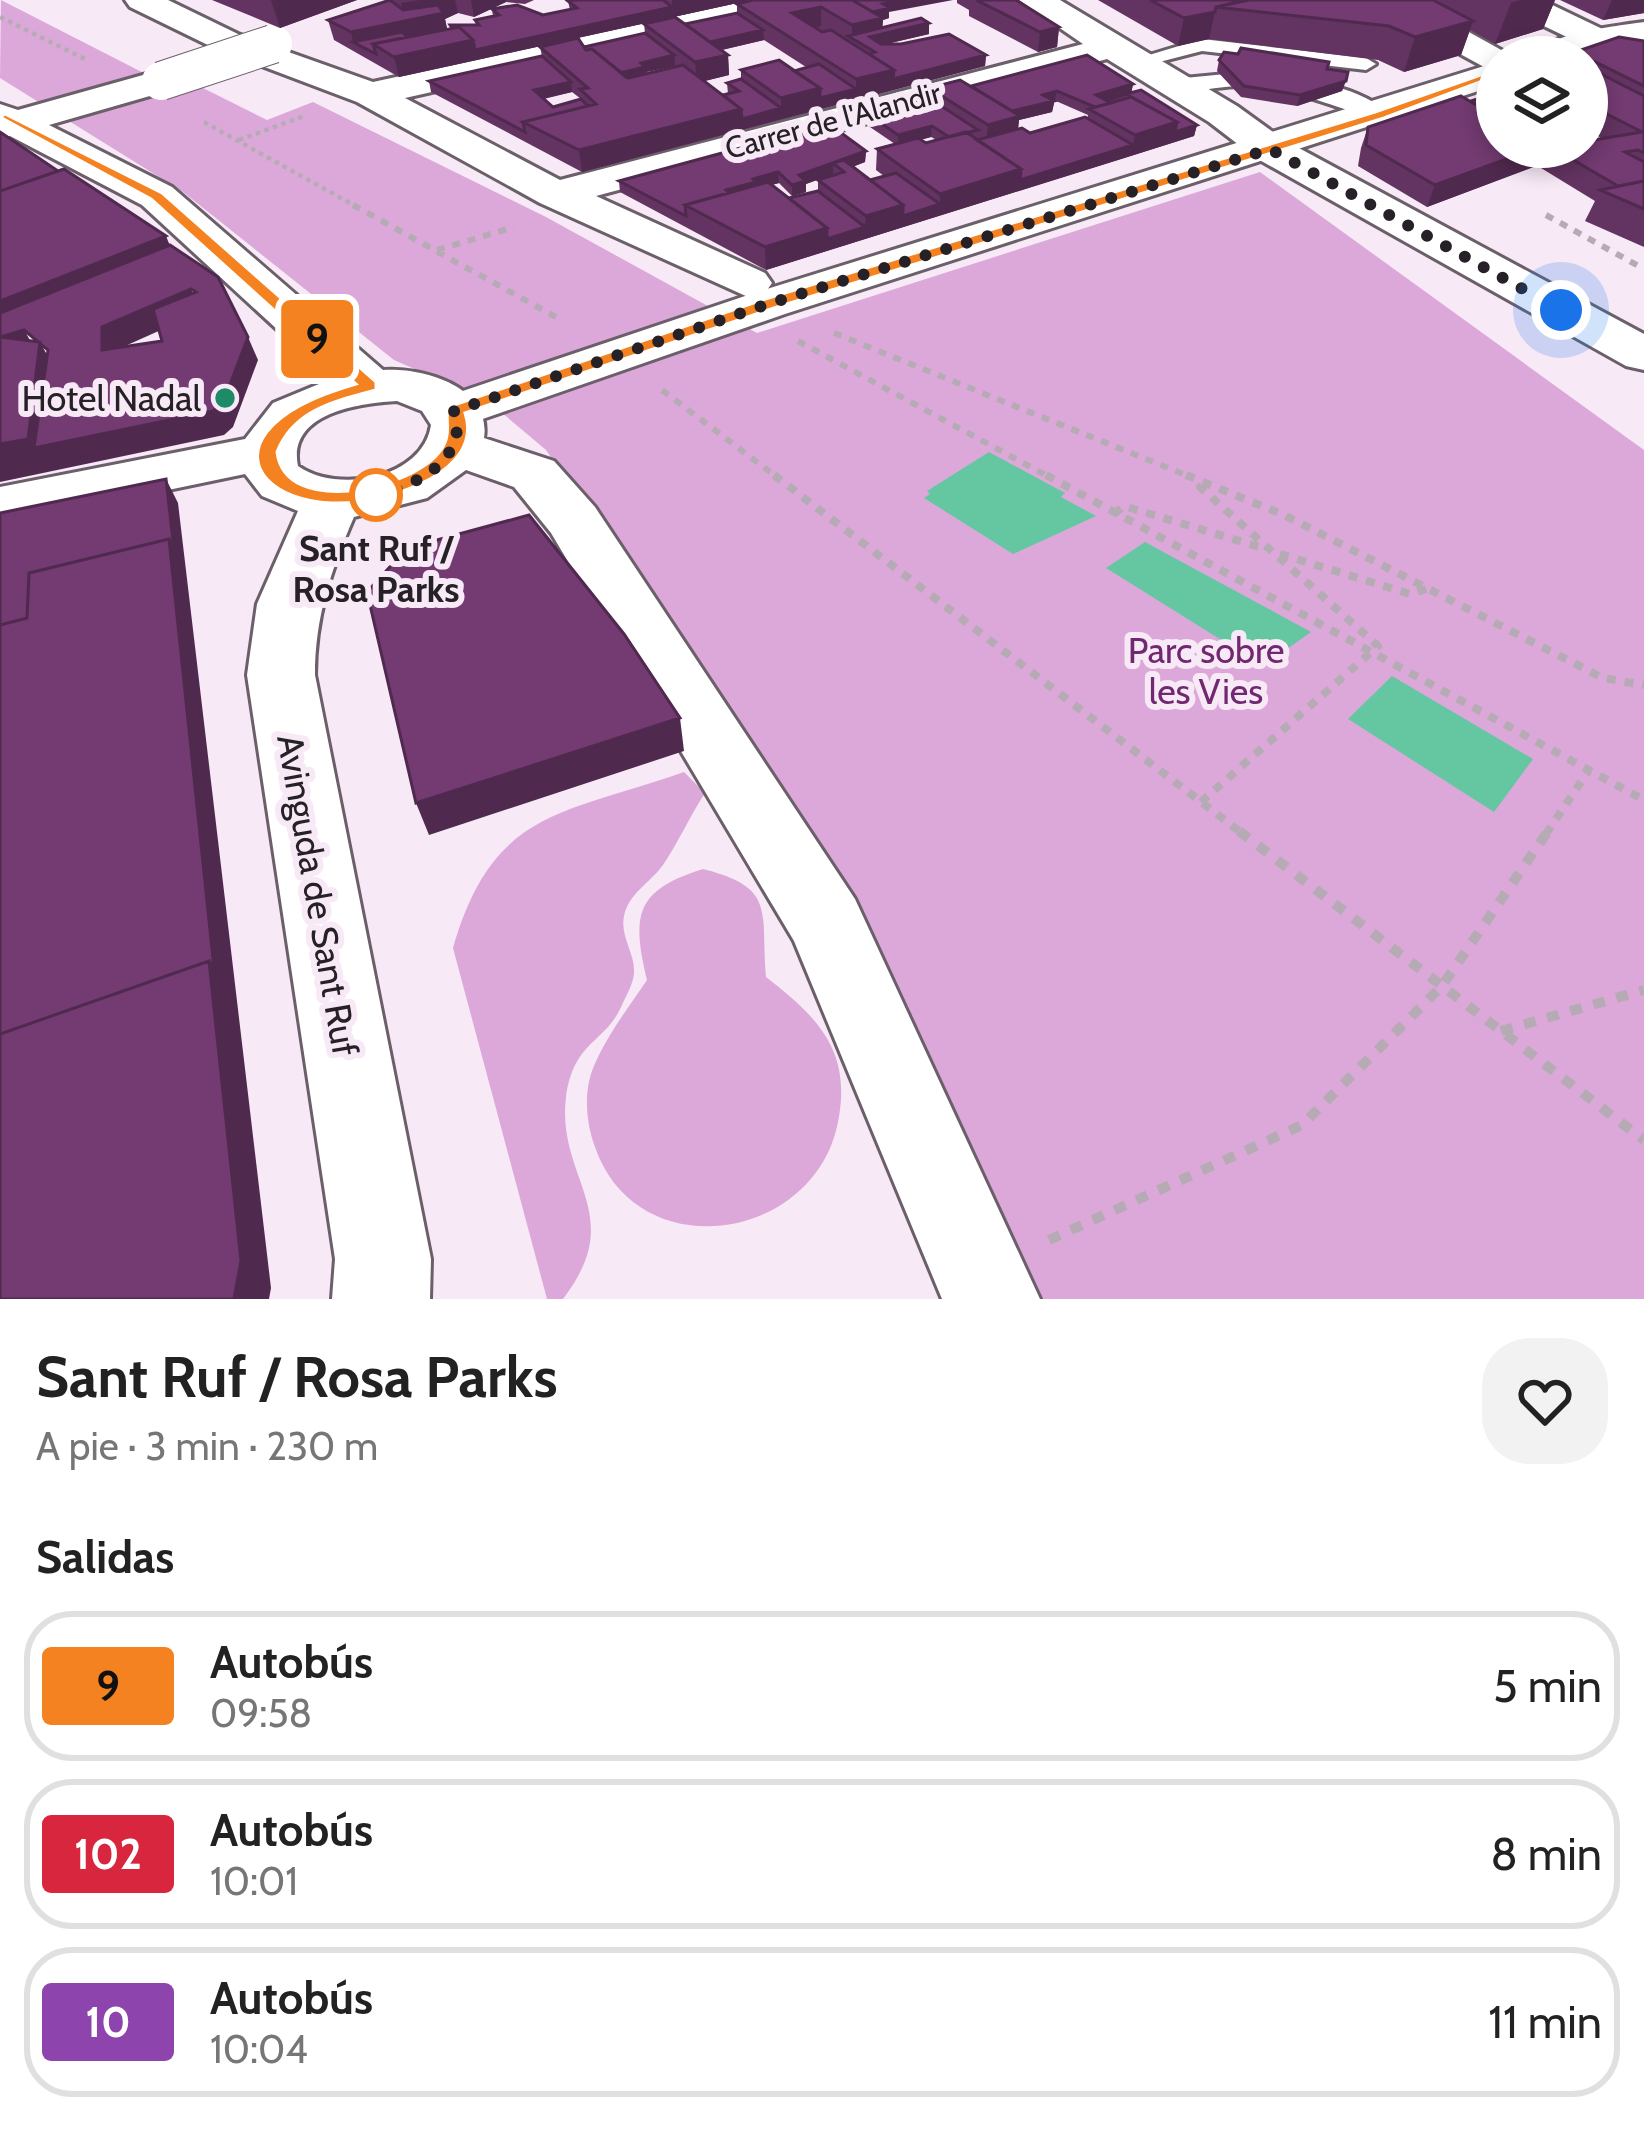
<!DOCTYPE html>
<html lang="es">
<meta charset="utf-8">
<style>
body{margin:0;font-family:Cabin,sans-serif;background:#f2f2f2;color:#222;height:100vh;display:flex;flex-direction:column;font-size:45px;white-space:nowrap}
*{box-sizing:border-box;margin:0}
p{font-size:39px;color:#767676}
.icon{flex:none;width:66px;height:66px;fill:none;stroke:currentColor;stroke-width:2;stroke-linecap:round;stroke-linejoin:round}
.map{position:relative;height:1299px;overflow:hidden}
.sheet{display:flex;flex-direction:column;background:#fff;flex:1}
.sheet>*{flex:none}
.badge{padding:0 24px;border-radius:9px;font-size:42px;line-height:78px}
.tools{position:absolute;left:1476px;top:36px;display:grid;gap:24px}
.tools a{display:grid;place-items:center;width:132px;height:132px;border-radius:50%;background:#fff;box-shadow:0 6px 18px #0003;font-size:60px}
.you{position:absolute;width:60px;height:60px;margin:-30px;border:9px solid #fff;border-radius:50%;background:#1a73e8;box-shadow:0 0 0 18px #1a73e833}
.map>.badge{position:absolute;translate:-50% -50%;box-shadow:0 0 0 6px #fff}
h2{padding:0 36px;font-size:45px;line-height:108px}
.round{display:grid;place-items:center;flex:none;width:126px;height:126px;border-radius:48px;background:#f2f2f2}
.head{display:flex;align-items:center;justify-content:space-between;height:204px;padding:0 36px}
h1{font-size:57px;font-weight:700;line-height:90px}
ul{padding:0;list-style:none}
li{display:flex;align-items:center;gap:36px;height:150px;margin:0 24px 18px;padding:0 12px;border:6px solid #e0e0e0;border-radius:48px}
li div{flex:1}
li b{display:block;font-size:45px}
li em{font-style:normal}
li .badge{min-width:132px;font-weight:700;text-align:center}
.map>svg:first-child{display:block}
.green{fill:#dca8d9}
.water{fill:#64c7a2}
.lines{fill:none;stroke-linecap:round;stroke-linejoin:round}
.lane-casing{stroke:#6b5f6a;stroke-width:6}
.street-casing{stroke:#6b5f6a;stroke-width:6}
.secondary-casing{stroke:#6b5f6a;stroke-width:6}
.path-far3{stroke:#b6abb5;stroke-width:4.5;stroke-dasharray:4.5 4.5;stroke-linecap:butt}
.path-far2{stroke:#b6abb5;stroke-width:6;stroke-dasharray:8 8;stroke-linecap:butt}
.path-far1{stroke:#b6abb5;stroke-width:8;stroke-dasharray:9 9;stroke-linecap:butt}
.path{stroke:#b6abb5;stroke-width:10;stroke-dasharray:12 12;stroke-linecap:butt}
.lane{fill:#fff;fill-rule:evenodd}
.street{fill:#fff;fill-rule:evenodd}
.secondary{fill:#fff;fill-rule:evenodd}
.street-bridge-casing{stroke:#6b5f6a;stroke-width:40;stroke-linecap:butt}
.street-bridge{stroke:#fff;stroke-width:38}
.wall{fill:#633361;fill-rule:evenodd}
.shaded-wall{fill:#50294f}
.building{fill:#733b71;stroke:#50294f;stroke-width:3;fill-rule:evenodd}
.line{fill:#f58220;stroke:#fff;stroke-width:3}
.walk{stroke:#262126;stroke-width:12;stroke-dasharray:0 21.6}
.poi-dot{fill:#1d8a68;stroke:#f7e9f6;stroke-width:4.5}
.stop-dot{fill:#fff;stroke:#f58220;stroke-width:6}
.labels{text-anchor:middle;stroke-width:12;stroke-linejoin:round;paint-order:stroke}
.far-street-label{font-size:30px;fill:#262126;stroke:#f7e9f6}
.poi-label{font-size:36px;fill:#262126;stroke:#f7e9f6;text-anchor:end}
.stop-label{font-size:36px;font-weight:bold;fill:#262126;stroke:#f7e9f6}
.park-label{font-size:36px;fill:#712871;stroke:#f7e9f6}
.street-label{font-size:36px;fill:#262126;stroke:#f7e9f6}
</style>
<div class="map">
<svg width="1644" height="1299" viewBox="0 0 1644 1299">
<rect width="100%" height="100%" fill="#f7e9f6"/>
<path class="green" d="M 1,0 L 173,88 L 191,82 L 267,120 L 313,102 L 546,217 L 757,333 L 1260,172 L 1644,450 L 1644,1299 L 1038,1299 L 734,731 L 546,450 L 488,401 L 394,360 L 183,192 L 0,78 Z
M 684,772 L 705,793 C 690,816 678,843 663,865 C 650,883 629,893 624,916 C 620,936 634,952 634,970 C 635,981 626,996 622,1005 C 605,1044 574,1040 566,1097 C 556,1180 629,1213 563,1299 L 547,1299 L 453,948 C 493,809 562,815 684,772 Z
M 703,869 C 778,888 760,912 766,977 C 819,1018 852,1052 838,1122 C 815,1242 637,1269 595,1147 C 586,1123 583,1091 594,1066 C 607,1035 629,1007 647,980 C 631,914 636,890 703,869 Z"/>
<path class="water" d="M 989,452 L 1065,493 L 1061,497 L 1096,516 L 1013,554 L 924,498 L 930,494 L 927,491 Z
M 1145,542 L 1311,632 L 1263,666 L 1106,568 Z
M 1392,676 L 1533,759 L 1494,812 L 1348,719 Z"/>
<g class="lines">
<g class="lane-casing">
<path id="lane" d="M 1202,39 L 1366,58 L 1376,64 L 1366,70 L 1202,51 L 1136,68 L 1126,62 Z
M 1226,74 C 1276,75 1351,79 1390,114 L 1379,120 C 1328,106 1294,87 1239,86 C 1217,86 1180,97 1164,85 L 1174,79 Z"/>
</g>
<g class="street-casing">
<path id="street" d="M 125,0 L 168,0 L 238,34 L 373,82 L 751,0 L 814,0 L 797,10 L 405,98 L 560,180 L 1083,44 L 1019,0 L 1060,0 L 1237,106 L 1284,140 L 1644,334 L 1644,370 L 1626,366 L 1256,158 L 1209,122 L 1107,59 L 596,196 L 765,273 L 772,283 L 765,293 L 748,297 L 540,203 L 357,102 L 214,48 L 130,7 Z
M 1369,0 L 1411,0 L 1514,57 L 1497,57 L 1497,70 L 1484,67 L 1374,7 Z
M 1499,0 L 1542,0 L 1644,49 L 1644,74 L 1504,7 Z
M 161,70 L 174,73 L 180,81 L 174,89 L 49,125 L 172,187 L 383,370 C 423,367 492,387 484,438 L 554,461 L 595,507 L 855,899 L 1040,1299 L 942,1299 L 794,941 L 551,533 L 514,487 L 466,470 L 427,498 L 354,517 C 331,570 315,617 315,675 L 431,1259 L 430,1299 L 332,1299 L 335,1259 L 247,675 L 257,604 L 298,511 L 262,496 L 245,474 L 0,525 L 0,487 L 245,439 L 273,403 L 331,379 L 142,205 L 10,136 L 0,139 L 0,104 L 18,110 ZM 397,401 L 422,411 L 431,425 C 423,479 337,494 298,466 C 287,413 360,403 397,401 Z"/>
</g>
<g class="secondary-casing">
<path id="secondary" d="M 1644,22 L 1644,42 L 1582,57 L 1528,57 C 1546,34 1615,26 1644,22 Z
M 1497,62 L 1497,85 L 785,314 L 474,422 L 455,427 L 436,422 L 428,411 L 436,400 L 751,294 Z"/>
</g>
<path class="path-far3" d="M 0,17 L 85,59
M 204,122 L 359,208
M 239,140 L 304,116"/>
<path class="path-far2" d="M 353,205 L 563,321
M 1546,215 L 1644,269
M 437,250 L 514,227
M 834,333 L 1193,478
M 798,341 L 1051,478
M 662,390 L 778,478"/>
<path class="path-far1" d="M 774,475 L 1243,834
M 1046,475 L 1644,800
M 1186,475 L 1284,515 L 1603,678 L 1644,685
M 1114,514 L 1124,506 L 1266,549
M 1280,554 L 1410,594 L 1426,589
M 1201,802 L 1378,646 L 1200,487 L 1206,482
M 1546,834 L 1589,770"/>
<path class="path" d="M 1239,831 L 1644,1140
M 1501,1031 L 1644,990
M 1049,1240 L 1302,1125 L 1442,986 L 1548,831"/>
<use href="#lane" class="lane"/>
<use href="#street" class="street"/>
<use href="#secondary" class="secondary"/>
<g class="street-bridge-casing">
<path id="street-bridge" d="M 161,81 L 273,44"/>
</g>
<use href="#street-bridge" class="street-bridge"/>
</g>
<path class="wall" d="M 212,0 L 357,0 L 280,28 Z
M 390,0 L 534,0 L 525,4 L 506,2 L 474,17 L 458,13 L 445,19 L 447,29 L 450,28 L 450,25 L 476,25 L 475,20 L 493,17 L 492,9 L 543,15 L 570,10 L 568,1 L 573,0 L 751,0 L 399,77 L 334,40 L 328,20 Z
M 753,0 L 889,12 L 889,18 L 883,20 L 882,27 L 929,23 L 929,34 L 885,44 L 986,55 L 985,66 L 582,172 L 431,92 L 429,81 L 542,56 L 540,47 L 584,47 L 645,33 L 644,24 L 685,24 L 737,13 L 737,4 ZM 764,40 L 806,67 L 794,71 L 741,70 L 741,79 L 727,83 L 728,94 L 723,95 L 704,81 L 729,75 L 728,55 L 721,50 ZM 675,66 L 676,67 L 646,74 L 646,72 ZM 572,92 L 581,99 L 553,107 L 544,99 Z
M 957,0 L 1016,0 L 1059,27 L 1057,47 L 1038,52 L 969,16 L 969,10 L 957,3 Z
M 1098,0 L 1555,0 L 1543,29 L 1495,44 L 1470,30 L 1461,55 L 1404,72 L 1378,60 L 1209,39 L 1178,46 Z
M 1560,0 L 1644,0 L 1644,13 L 1603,20 Z
M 1644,41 L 1644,247 L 1585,221 L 1595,201 L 1541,168 L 1550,147 L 1603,139 L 1587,130 L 1587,57 L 1573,57 L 1575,52 Z
M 1219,60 L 1327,69 L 1348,72 L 1342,91 L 1297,106 L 1241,97 L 1217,71 Z
M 1133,84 L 1131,93 L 1197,125 L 1194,136 L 766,270 L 620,192 L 619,181 L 866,151 L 865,162 L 852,167 L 870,180 L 884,176 L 876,170 L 877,149 L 895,144 L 867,125 L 868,114 L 928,98 L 929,88 ZM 1056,101 L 1088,115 L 1087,119 L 1030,133 L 1018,129 L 1019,120 L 1052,112 L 1054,102 ZM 931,137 L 937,140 L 926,143 L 920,140 ZM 833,174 L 833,176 L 818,180 L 818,191 L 789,198 L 772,185 L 779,183 L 792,196 L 806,192 L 806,184 Z
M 1368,127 L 1536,166 L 1427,207 L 1358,166 L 1361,148 Z"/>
<path class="shaded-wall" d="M 271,0 L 357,0 L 280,28 Z
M 420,0 L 455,0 L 458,13 L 445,19 L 448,33 L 373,44 L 353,42 L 351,32 L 405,21 L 401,3 Z
M 471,0 L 506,0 L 506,2 L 474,17 Z
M 672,0 L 751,0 L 673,17 Z
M 902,0 L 953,0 L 889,12 L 889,18 L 883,20 L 882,35 L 929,23 L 929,34 L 870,48 L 852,38 L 852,25 L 883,4 Z
M 1520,0 L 1555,0 L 1543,29 L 1495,44 L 1511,3 Z
M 1612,0 L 1644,0 L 1644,13 L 1603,20 Z
M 672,7 L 673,17 L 477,60 L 475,50 Z
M 821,7 L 821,26 L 792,33 L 792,13 Z
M 1215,12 L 1209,39 L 1178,46 L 1184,18 Z
M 1473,21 L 1461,55 L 1404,72 L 1415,37 Z
M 1059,27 L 1057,47 L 1038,52 L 1040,32 Z
M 763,30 L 764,40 L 701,55 L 701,44 Z
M 473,40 L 477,60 L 399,77 L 394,57 Z
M 674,55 L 675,66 L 646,72 L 646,77 L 630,87 L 624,72 L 641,63 Z
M 728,55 L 729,75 L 697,83 L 695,62 Z
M 986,55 L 985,66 L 893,90 L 893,79 Z
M 894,70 L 893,90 L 820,109 L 820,98 L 856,89 L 856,79 Z
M 1346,81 L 1342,91 L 1297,106 L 1300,95 Z
M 571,82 L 572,92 L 536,100 L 534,90 Z
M 1133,84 L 1131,95 L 1126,94 L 1125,96 L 1094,106 L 1096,95 Z
M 820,88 L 820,109 L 582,172 L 579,150 L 741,109 L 781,108 L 781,98 Z
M 1057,91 L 1052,112 L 1019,120 L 1017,137 L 986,146 L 988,125 L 1000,114 Z
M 1177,122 L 1197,125 L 1194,136 L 1131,156 L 1135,135 Z
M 932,126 L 931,137 L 898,146 L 898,135 Z
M 1133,145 L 1131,156 L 766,270 L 765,247 L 827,228 L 865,227 L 866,216 L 903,205 L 940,204 L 940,194 L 1021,169 Z
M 1539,147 L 1544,147 L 1536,166 L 1427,207 L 1435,185 Z
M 866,151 L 865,162 L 842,171 L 833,163 L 833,174 L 806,184 L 806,192 L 792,196 L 792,185 L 799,175 Z
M 778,172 L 779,183 L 756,189 L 727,202 L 726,190 L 753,179 Z
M 166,236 L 179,268 L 25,331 L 37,354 L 0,347 L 0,301 Z
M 191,289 L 201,312 L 114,351 L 102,350 L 102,327 Z
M 248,337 L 258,360 L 233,427 L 224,435 L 0,482 L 0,444 L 40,342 L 58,375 Z
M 166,479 L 178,503 L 271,1288 L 269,1299 L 234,1299 L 52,607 Z
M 680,718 L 684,751 L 429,835 L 416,803 Z"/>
<path class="building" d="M 390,0 L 403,10 L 438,5 L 444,13 L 351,32 L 328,20 Z
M 573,0 L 663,0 L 672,7 L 475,50 L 473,40 L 459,27 L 452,28 L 450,25 L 479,25 L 475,20 L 499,15 L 492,9 L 517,5 L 543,15 L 577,8 L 568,1 Z
M 753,0 L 852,0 L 883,18 L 852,25 L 821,7 L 792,13 L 822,32 L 831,30 L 894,70 L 856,79 L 737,4 Z
M 852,0 L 902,0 L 883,4 L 890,8 L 873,12 Z
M 976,0 L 1016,0 L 1059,27 L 1040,32 Z
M 1150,0 L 1247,0 L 1216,7 L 1215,12 L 1184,18 Z
M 1249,0 L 1433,0 L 1473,21 L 1415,37 L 1389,26 L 1216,7 Z
M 737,13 L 763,30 L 710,42 L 685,24 Z
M 675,17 L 728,55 L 695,62 L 644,24 Z
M 921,18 L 929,23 L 870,37 L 881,44 L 901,44 L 949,34 L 986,55 L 893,79 L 894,70 L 869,54 L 875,52 L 848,36 Z
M 459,27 L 473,40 L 394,57 L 373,44 Z
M 402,32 L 407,37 L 373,44 L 376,54 L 353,42 Z
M 645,33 L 674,55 L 641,63 L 645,67 L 624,72 L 629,76 L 626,77 L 592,49 L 586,50 L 584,47 Z
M 1619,37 L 1644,41 L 1644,86 L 1575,52 Z
M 578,38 L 586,50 L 592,49 L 628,78 L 683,65 L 741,109 L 579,150 L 523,122 L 596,104 L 580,89 L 588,88 L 540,47 Z
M 1241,48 L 1329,62 L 1327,69 L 1348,72 L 1346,81 L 1300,95 L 1244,86 L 1219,60 L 1224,52 L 1238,54 Z
M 1087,55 L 1133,84 L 1096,95 L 1111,103 L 1095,107 L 1057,91 L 1043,95 L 1054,101 L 1012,111 L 971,86 Z
M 542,56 L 571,82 L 534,90 L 553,107 L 581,99 L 588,106 L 523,122 L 525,132 L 429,81 Z
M 779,60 L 820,88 L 781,98 L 741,70 Z
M 819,64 L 856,89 L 820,98 L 820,88 L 794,71 Z
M 1587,67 L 1644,96 L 1644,153 L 1638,150 L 1625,152 L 1644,162 L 1644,181 L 1618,186 L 1551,147 L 1587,147 L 1587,141 L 1642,132 L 1587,104 Z
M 741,79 L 781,108 L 742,119 L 741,109 L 723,95 L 739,91 L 727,83 Z
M 960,80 L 1020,116 L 988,125 L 929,88 Z
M 1141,90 L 1197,125 L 1175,132 L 1177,122 L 1126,94 Z
M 1461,96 L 1497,117 L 1497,147 L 1539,147 L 1435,185 L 1366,145 L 1368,127 Z
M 1131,97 L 1177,122 L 1135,135 L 1089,109 Z
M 1484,97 L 1497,105 L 1497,117 L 1471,101 Z
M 929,98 L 978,130 L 949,137 L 932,126 L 898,135 L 868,114 Z
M 1085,117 L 1133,145 L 1020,180 L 1021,169 L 977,140 L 1022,128 L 1030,133 Z
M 829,124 L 866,151 L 799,175 L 806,181 L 792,185 L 778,172 L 753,179 L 756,182 L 726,190 L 729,193 L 685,205 L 686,216 L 619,181 Z
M 0,132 L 58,171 L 0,191 Z
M 966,132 L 1021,169 L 940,194 L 877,149 L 918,138 L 926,143 Z
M 844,160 L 903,205 L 866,216 L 818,180 L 844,172 L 833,163 Z
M 64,169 L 166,236 L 0,301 L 0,191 Z
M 896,173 L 940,204 L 903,216 L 903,205 L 870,180 Z
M 1644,181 L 1644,209 L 1600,190 Z
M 768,182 L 827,228 L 765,247 L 685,205 Z
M 818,191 L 865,227 L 827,239 L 827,228 L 789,198 Z
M 170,245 L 218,277 L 248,337 L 223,403 L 213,411 L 34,448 L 48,350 L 24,330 L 0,337 L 0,313 ZM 191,289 L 196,292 L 153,309 L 162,341 L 102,350 L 102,327 Z
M 0,337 L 40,342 L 28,439 L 0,444 Z
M 166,479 L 174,549 L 169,539 L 29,573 L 27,618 L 0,625 L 0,513 Z
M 529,515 L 624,634 L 680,718 L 416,803 L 367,592 L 407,548 Z
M 169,539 L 214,968 L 209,961 L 0,1034 L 0,625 L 27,618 L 29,573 Z
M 209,961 L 241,1261 L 234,1299 L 0,1299 L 0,1034 Z"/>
<path class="line" d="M 1492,71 L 1504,73 L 1384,118 L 774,308 L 465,413 C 475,443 455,465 430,479 C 286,553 165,438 356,384 L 151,199 L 0,117 L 5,114 L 162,193 L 376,382 L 376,390 C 336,401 294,409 277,452 C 285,518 413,490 441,450 C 452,434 445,422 448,407 L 762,300 L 1375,112 Z"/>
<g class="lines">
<path class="walk" d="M 376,495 C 416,486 470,458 454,411 L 768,304 L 1270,149 L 1561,310"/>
</g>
<circle class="poi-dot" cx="225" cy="398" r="12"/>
<circle class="stop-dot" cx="376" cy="495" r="24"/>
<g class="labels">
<g class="far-street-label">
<text transform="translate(833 121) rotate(-15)" y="10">Carrer de l'Alandir</text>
</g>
<g class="poi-label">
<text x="201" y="411">Hotel Nadal</text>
</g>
<g class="stop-label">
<text x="376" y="561">Sant Ruf /<tspan x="376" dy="41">Rosa Parks</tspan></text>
</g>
<g class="park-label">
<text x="1206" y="663">Parc sobre<tspan x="1206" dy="41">les Vies</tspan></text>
</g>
<g class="street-label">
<text transform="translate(318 895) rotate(80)" y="13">Avinguda de Sant Ruf</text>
</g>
</g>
</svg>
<div class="tools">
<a><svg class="icon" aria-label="layers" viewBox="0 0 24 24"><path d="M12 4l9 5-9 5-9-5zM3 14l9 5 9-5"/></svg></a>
</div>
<div class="you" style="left:1561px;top:310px"></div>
<b class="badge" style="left:317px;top:339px;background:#f58220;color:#111">9</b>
</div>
<section class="sheet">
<div class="head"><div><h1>Sant Ruf / Rosa Parks</h1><p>A pie · 3 min · 230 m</p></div><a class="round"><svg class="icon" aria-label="heart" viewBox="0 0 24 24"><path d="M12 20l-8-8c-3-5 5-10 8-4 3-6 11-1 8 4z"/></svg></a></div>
<h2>Salidas</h2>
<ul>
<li><span class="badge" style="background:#f58220;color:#111">9</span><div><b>Autobús</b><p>09:58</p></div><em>5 min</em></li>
<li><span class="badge" style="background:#d7263d;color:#fff">102</span><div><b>Autobús</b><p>10:01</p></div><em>8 min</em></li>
<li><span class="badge" style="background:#8e44ad;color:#fff">10</span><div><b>Autobús</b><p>10:04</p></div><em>11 min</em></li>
</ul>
</section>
